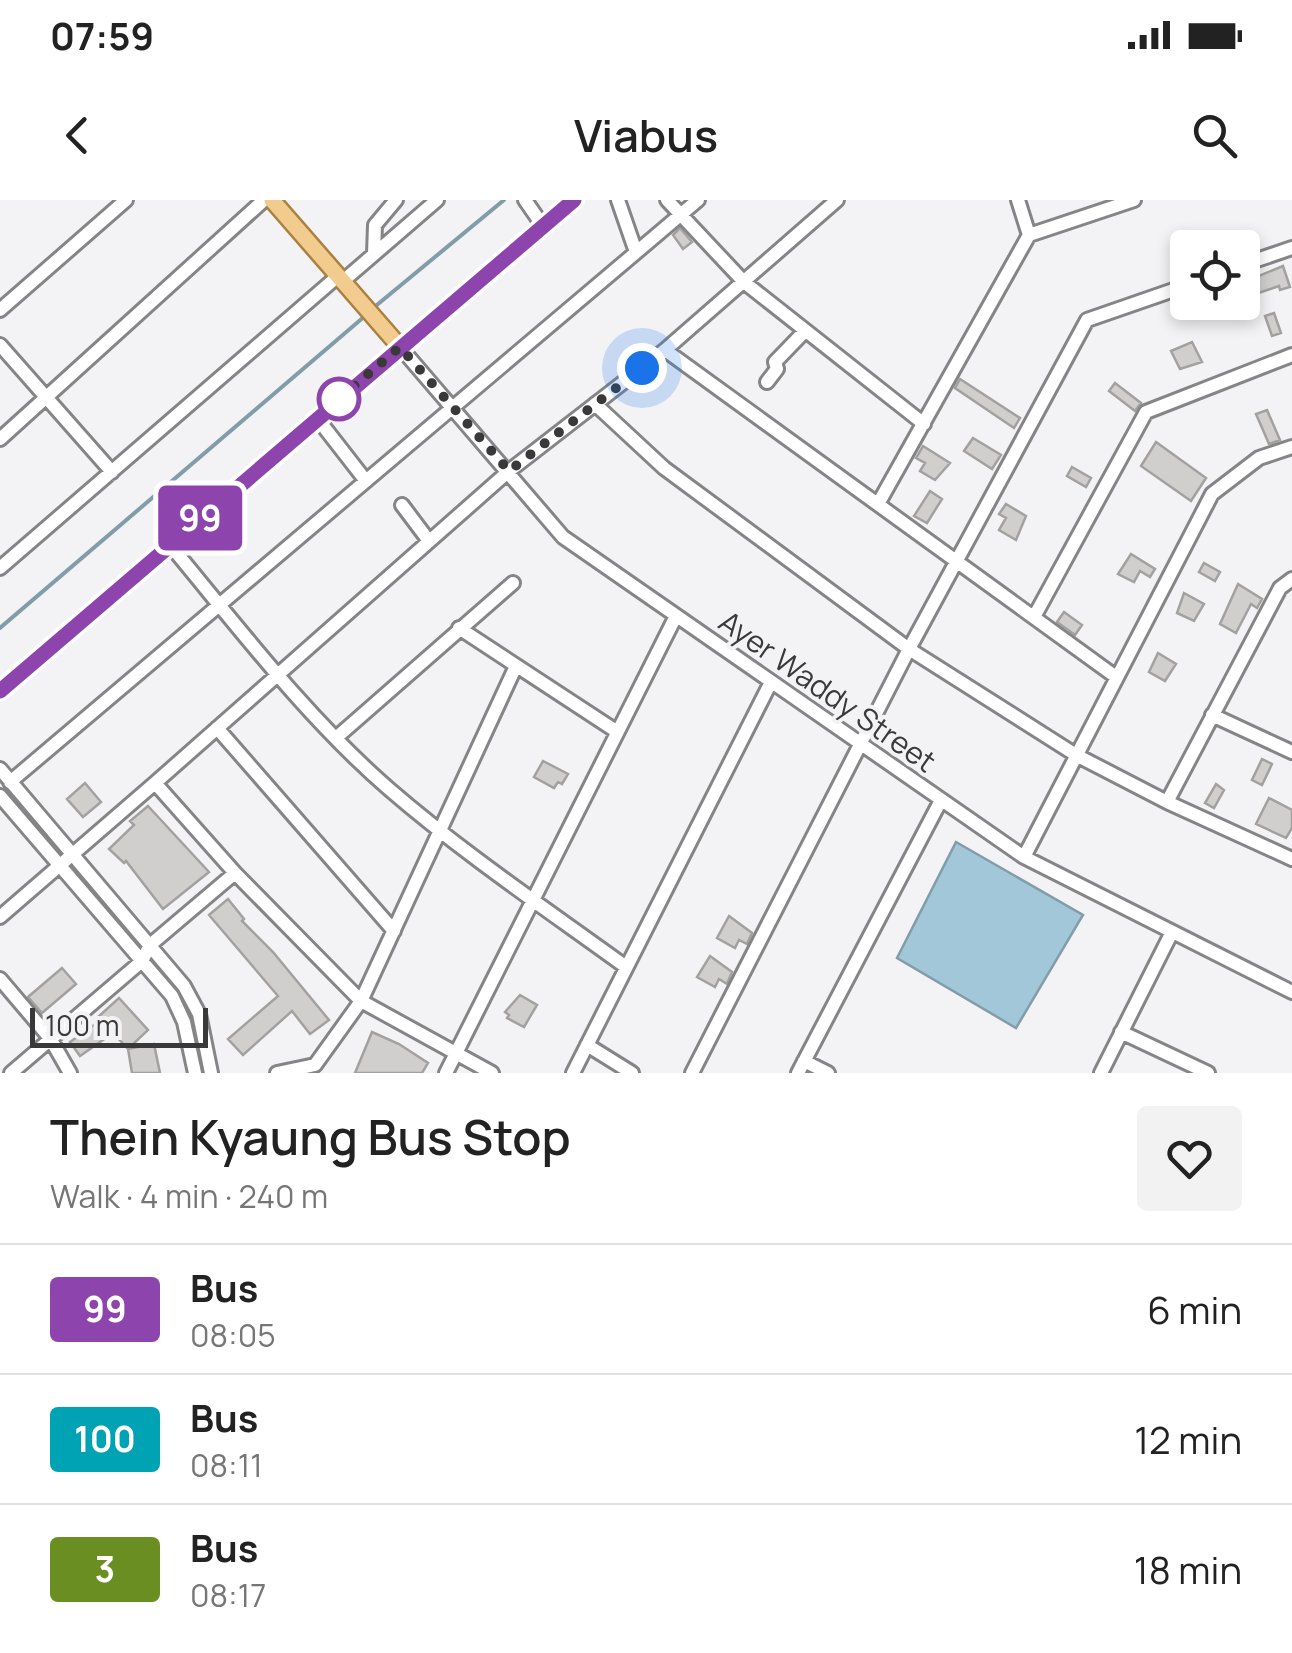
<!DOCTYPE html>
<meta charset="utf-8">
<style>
body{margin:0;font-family:Manrope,sans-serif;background:#f2f2f2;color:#222;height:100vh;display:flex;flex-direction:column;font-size:38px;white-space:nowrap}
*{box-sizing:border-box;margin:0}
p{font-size:32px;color:#767676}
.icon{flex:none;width:55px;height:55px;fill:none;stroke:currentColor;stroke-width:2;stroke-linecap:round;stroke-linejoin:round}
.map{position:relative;height:873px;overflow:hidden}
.panel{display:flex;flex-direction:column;background:#fff;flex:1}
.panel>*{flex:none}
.badge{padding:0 20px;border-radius:8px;font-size:35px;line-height:65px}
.controls{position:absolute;left:1170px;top:30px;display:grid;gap:20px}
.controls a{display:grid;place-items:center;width:90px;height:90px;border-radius:10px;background:#fff;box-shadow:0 5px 15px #0003;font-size:50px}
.scale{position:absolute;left:30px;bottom:25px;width:178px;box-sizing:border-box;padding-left:10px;border:5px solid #39393a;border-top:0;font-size:28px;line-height:35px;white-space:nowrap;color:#39393a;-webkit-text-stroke:8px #f3f3f5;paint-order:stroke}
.you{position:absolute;width:50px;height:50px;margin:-25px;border:8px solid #fff;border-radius:50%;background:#1a73e8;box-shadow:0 0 0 15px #1a73e833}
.map>.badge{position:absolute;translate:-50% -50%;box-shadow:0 0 0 5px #fff}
.round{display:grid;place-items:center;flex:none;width:105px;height:105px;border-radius:10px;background:#f2f2f2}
.head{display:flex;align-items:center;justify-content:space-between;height:170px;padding:0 50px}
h1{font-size:48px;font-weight:600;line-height:75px}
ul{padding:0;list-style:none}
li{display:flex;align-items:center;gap:30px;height:130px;padding:0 50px;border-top:2px solid #e0e0e0}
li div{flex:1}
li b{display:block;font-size:38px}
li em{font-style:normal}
li .badge{min-width:110px;font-weight:700;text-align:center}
.status{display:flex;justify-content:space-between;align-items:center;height:70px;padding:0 50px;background:#fff;direction:ltr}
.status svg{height:28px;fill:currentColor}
header{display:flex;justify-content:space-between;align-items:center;height:130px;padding:0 50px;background:#fff;font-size:45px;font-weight:600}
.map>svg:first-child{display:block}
.water{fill:#a1c7d8;stroke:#829ca9;stroke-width:2.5}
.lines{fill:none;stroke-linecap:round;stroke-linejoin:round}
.stream{stroke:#829ca9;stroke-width:4}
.building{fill:#d1cfce;stroke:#a3a1a0;stroke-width:2.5}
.minor-casing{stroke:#858587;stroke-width:18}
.major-casing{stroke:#ab8141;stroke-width:20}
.minor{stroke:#fff;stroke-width:12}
.major{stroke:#f2cb8f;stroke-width:15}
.line-casing{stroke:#fff;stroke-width:22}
.line{stroke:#8e44ad;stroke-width:15}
.walk{stroke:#39393a;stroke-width:10;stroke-dasharray:0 18}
.stop-dot{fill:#fff;stroke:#8e44ad;stroke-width:5}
.labels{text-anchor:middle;stroke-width:8;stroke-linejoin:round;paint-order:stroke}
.street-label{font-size:30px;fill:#39393a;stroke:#f3f3f5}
</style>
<div class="status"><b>07:59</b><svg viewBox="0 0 49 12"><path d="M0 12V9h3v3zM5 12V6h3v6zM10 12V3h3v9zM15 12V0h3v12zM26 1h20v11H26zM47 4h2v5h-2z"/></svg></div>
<header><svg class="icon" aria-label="back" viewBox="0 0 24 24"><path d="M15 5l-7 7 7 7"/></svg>Viabus<svg class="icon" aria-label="search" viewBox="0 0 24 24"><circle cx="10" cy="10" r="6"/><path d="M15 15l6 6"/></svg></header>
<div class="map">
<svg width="1292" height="873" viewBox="0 0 1292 873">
<rect width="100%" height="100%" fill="#f3f3f5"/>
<path class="water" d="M 956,642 L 1083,715 L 1016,828 L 897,758 Z"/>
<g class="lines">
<path class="stream" d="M 372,109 L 504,0
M 0,428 L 365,116"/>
</g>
<path class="building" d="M 680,28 L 692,42 L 683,49 L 673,35 Z
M 1219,35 L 1223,48 L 1187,48 L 1186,45 Z
M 1283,66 L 1290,87 L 1280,90 L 1279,86 L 1250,96 L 1244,82 Z
M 1212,102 L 1250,102 L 1250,103 L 1218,116 Z
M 1274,113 L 1281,133 L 1272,136 L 1265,116 Z
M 1192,142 L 1202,162 L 1180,169 L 1171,151 Z
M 960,179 L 1020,218 L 1014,228 L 955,188 Z
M 1115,183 L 1141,203 L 1135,211 L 1109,191 Z
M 1267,210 L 1280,240 L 1269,244 L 1256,214 Z
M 973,238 L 1001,255 L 992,269 L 964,251 Z
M 1156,242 L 1206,278 L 1191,301 L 1141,266 Z
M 923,246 L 950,263 L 935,280 L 920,271 L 925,263 L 916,258 Z
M 1072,267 L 1091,278 L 1086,287 L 1067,276 Z
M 930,291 L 942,299 L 927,323 L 914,316 Z
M 1006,304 L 1026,316 L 1016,340 L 999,330 L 1006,318 L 999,314 Z
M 1131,354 L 1155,369 L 1150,377 L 1140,371 L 1134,382 L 1118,374 Z
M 1204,363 L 1220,372 L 1215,381 L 1199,372 Z
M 1238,384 L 1262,399 L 1257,408 L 1251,404 L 1236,433 L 1220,424 Z
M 1184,393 L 1204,404 L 1194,421 L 1177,413 Z
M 1064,412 L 1082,425 L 1075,435 L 1057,422 Z
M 1158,453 L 1176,464 L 1165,481 L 1149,472 Z
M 1262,559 L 1272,564 L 1262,585 L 1252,580 Z
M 543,561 L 568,574 L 562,584 L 558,582 L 554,588 L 534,577 Z
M 85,583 L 101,602 L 83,617 L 67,599 Z
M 1216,584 L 1224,590 L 1214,608 L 1205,603 Z
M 1269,598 L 1292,610 L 1292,628 L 1286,638 L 1256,624 Z
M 148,606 L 209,672 L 163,709 L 126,661 L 124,663 L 109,649 L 134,625 L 130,621 Z
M 228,699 L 244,719 L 242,721 L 273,752 L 329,820 L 310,834 L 292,811 L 243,855 L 228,839 L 278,796 L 209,715 Z
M 729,716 L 752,733 L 747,744 L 739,740 L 735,748 L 717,738 Z
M 710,756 L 732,772 L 727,784 L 719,779 L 715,787 L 697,777 Z
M 62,768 L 76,784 L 42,813 L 28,797 Z
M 520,795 L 537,805 L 524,827 L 507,818 L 509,815 L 505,812 Z
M 119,798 L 148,830 L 128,849 L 113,833 L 80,856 L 70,842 L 101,820 L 98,817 Z
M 372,832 L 399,844 L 428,863 L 422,873 L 355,873 Z
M 154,844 L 160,873 L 132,873 L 128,849 Z"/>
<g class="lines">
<g class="minor-casing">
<path id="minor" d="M 525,0 L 543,26
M 618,0 L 636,52
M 667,0 L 744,82 L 924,224
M 1018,0 L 1029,35
M 374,54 L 375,25 L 396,0
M 1242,65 L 1292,48
M 343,81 L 437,0
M 0,110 L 126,0
M 0,145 L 112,272
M 400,147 L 563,337 L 1024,657 L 1292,792
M 665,150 L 1116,477
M 767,182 L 777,169 L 775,162 L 804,132
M 595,204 L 664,268 L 909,449 L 1076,555 L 1167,602 L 1292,659
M 317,218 L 366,281
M 0,239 L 264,0
M 878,304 L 1029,35 L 1134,0
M 402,305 L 429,341
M 170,345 C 239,428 307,518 389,589 C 463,653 546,709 626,767
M 0,368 L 338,76
M 1034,417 L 1146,212 L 1292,155
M 459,428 L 616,531
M 1212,515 L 1292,552
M 217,528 L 394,731
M 337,537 L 513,383
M 0,569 L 184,786 L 199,814 L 211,873
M 10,582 L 698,0
M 155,583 L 509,271 L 665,150 L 837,0
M 0,596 L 172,796 L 184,822 L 195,873
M 1167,602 L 1280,388 L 1292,379
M 1024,657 L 1212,294 L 1259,258 L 1292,247
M 0,717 L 155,583 L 235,673 L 361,801 L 492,873
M 0,779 L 50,838 L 70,873
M 1121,832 L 1208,873
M 587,845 L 632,873
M 804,861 L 828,873
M 11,873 L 142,761 L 150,745 L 235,673
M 277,873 L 315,865 L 361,801 L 516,466
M 446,873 L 675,418
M 573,873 L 771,482
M 692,873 L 909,449 L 1087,120 L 1188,85
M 798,873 L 940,602
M 1101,873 L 1172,732"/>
</g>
<g class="major-casing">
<path id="major" d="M 272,0 L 400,147
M 0,491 L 574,0"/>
</g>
<use href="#minor" class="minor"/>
<use href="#major" class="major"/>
</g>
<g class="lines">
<g class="line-casing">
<path id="line" d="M 0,491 L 574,0"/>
</g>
<use href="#line" class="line"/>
<path class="walk" d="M 339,199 L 333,204 L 400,147 L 509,271 L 642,168"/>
</g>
<circle class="stop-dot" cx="339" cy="199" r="20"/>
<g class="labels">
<g class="street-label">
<text transform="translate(827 492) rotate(35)" y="10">Ayer Waddy Street</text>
</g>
</g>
</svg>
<div class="controls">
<a><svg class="icon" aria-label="locate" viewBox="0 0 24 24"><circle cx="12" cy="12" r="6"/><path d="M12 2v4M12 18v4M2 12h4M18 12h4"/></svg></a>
</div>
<div class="scale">100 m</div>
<div class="you" style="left:642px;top:168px"></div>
<b class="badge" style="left:200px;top:318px;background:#8e44ad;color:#fff">99</b>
</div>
<section class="panel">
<div class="head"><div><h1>Thein Kyaung Bus Stop</h1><p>Walk · 4 min · 240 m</p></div><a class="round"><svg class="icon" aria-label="heart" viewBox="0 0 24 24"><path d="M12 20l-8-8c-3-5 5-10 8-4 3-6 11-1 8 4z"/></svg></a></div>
<ul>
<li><span class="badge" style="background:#8e44ad;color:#fff">99</span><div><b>Bus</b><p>08:05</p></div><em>6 min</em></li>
<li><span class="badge" style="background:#00a3b4;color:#fff">100</span><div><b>Bus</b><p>08:11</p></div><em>12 min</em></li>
<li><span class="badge" style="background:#6b8e23;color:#fff">3</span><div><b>Bus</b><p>08:17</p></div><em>18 min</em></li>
</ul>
</section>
